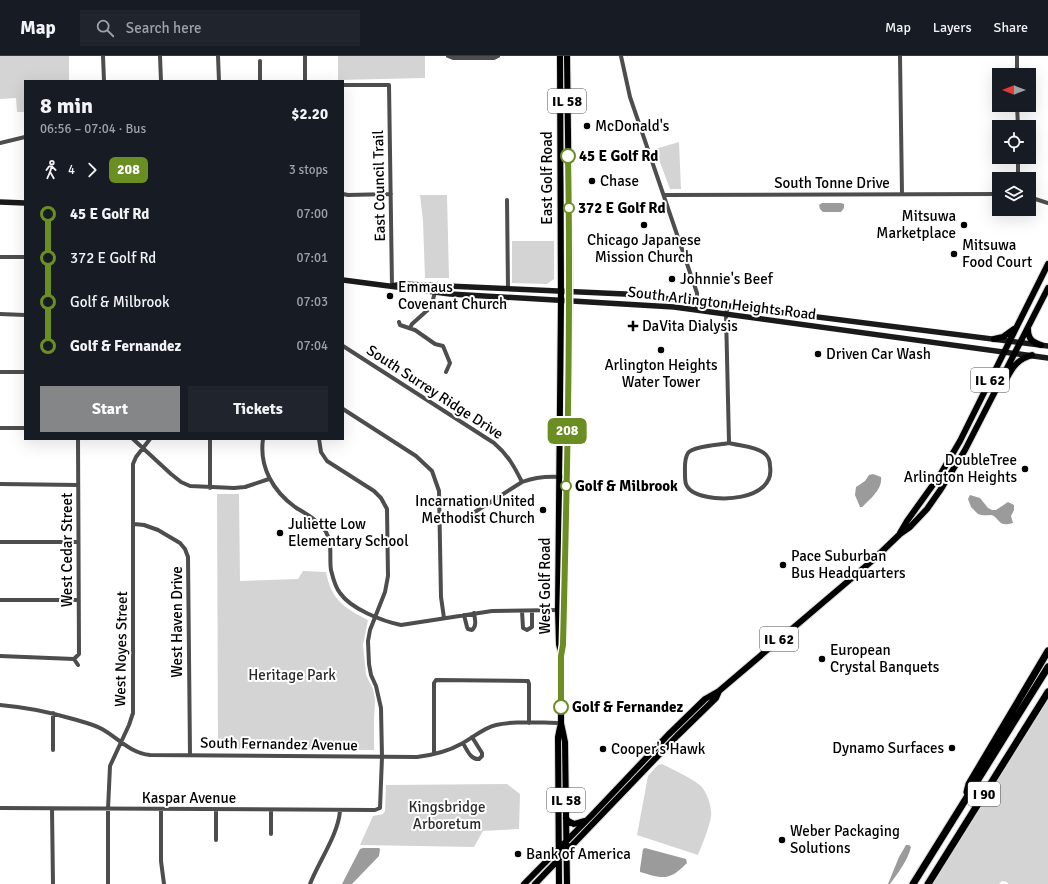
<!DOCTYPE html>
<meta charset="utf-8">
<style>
body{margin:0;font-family:Signika,sans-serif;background:#20242c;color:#f1f3f6;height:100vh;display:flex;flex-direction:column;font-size:15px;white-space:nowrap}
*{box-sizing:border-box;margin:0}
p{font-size:13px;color:#9ea1a6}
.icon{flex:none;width:22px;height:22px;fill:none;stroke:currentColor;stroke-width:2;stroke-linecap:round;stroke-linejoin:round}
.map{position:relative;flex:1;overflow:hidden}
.sheet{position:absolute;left:24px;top:24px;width:320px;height:360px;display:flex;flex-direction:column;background:#171b24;border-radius:0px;box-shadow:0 4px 16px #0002}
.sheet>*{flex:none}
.badge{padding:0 8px;border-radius:6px;font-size:14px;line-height:26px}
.needle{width:26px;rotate:270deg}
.buttons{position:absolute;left:992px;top:12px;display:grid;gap:8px}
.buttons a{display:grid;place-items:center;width:44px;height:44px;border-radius:0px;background:#171b24;box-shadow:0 4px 16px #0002;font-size:20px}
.map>.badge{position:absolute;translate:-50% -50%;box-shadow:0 0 0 2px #fff}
.legs{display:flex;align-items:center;gap:6px;height:44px;padding:0 16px;font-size:13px}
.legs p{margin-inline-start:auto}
.overview{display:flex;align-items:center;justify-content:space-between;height:68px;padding:0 16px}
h1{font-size:22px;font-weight:700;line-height:30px}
.cta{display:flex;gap:8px;margin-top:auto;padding:8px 16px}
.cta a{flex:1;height:46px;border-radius:0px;background:#858687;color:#fff;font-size:16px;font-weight:700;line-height:46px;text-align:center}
.cta a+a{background:#20242c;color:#f1f3f6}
ul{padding:0 16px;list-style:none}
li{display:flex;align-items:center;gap:14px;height:44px;font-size:15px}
li i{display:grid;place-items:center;width:6px;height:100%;margin:0 5px;background:currentColor}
li i::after{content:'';width:10px;height:10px;margin:-5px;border:3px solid;border-radius:50%;background:#171b24}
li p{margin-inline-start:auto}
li:first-child i{background:linear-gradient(#0000 50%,currentColor 0)}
li:last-child i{background:linear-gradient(currentColor 50%,#0000 0)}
header{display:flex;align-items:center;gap:24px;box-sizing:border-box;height:56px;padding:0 20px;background:#171b24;border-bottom:1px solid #363941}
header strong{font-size:19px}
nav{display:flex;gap:22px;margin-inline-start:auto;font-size:14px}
.search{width:280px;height:36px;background:#20242c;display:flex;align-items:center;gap:10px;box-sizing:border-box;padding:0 14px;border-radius:0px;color:#9ea1a6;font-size:15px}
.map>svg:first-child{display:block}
.green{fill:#d4d4d4}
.water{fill:#9b9b9b}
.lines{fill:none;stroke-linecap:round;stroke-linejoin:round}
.primary-casing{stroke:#dbdbdb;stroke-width:8}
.highway-casing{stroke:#dbdbdb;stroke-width:9}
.street{stroke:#4d4d4d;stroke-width:4}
.secondary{stroke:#1a1a1a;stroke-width:5.5}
.primary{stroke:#000;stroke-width:6}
.highway{stroke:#000;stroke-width:7}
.line-1-casing{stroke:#fff;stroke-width:9}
.line-1{stroke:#6b8e23;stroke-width:6}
.poi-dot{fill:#000;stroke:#fff;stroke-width:1.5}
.stop-1-dot{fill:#fff;stroke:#6b8e23;stroke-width:2}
.labels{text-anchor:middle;stroke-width:4;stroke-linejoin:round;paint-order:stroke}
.shield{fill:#fff;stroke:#4c4c4c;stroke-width:1}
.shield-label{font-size:14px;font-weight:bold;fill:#000}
.poi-label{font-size:15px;fill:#000;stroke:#fff;text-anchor:start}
.stop-label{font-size:15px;font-weight:bold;fill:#000;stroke:#fff;text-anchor:start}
.street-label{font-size:15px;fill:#000;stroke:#fff}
.park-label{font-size:15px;fill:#2b2b2b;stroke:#fff}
</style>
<header>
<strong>Map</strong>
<div class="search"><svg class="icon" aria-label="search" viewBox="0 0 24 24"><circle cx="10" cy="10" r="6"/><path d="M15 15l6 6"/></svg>Search here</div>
<nav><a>Map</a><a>Layers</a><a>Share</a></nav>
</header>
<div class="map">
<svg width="1048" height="828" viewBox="0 0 1048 828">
<rect width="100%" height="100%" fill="#fff"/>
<path class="green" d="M 0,0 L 69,0 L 69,25 L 25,25 L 25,56 L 17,56 L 16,42 L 0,43 Z
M 338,0 L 425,0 L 425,22 L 338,24 Z
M 679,86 L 681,133 L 670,133 L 655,93 Z
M 420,139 L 447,139 L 449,222 L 425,222 L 423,165 Z
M 512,185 L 554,185 L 554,223 L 547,228 L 512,227 Z
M 217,438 L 239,438 L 240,525 L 298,523 L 303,515 L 326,516 C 331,543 344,552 368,564 L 363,589 L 366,619 L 373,633 L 375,644 L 374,663 L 374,694 L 218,693 Z
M 1048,636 L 1048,828 L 1008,828 L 1007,826 L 1002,825 L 999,828 L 929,828 Z
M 662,708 C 672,713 693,723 701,730 C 707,737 712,750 711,760 C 709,773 703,786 698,799 L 637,779 L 648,720 L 658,709 Z
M 507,728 L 520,738 L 519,773 L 483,775 L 474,791 L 360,789 L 373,760 L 383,758 L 385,755 L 386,729 Z"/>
<path class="water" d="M 822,147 L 841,147 L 844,148 L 844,152 L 841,156 L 823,156 L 820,153 L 819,149 Z
M 873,418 L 881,421 C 883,433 870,443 862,451 L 860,451 L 855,439 L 856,431 L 865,425 L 869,419 Z
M 970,439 L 980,442 L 988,452 L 992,454 L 996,454 L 1008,446 L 1014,449 L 1014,454 L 1011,460 L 1013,467 C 997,472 1000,461 991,459 C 986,459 983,460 978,458 L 971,451 L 968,443 Z
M 906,789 L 909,789 L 911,791 C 908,804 898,817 890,828 L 888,828 L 899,801 Z
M 363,792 L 379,792 L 380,793 L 379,800 L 352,828 L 342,828 L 360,793 Z
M 645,792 L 686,803 L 687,807 C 669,825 664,823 640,816 L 640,813 L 643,793 Z"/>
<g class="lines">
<g class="primary-casing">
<path id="primary" d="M 560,0 L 561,244 L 558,554 L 559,588 L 561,597
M 567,0 L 570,235 L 563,589 L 561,600 L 561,667 L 565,686 L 567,828
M 1028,273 C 1028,283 1032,286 1041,289
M 994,283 L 1003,281 L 1014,273
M 1004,327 C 1013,312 1014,305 1032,299
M 900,477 L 907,465 L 940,419 L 960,385 L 1048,208
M 566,762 L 568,765 L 574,768 L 584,765
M 524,828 L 592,759 L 668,679 L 705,643 L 719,635 L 873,504 L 900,478 L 910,471 L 927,453 L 941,433 L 965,394 L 1048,232
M 535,828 L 677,680 L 716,642 L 719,635
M 559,828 L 558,681 L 560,671"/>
</g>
<g class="highway-casing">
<path id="highway" d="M 967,736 L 969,728 L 1048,595
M 913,828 L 1048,611
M 928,828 L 1048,636"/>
</g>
<path class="street" d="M 103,0 L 104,25
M 160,0 L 161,25
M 218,0 L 219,25
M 305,0 L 305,25
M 448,0 L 453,2 L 494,2 L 498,0
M 621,0 L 630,41 L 697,237 L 697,254
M 900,0 L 902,138
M 1017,0 L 1017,19
M 260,25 L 260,5
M 343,29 L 389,29 L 392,230
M 1017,49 L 1018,71
M 0,87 L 25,81
M 1018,101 L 1018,123
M 343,138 L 348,139 L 391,138
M 664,139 L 999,138
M 1029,141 L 1048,147
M 507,144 L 508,232
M 0,201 L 25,201
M 728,250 L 726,258 L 729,387
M 0,258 L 25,259
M 399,266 L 400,269 L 415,274 L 435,288 L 443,290 L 450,307 L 446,316
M 410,272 L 412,268 L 431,251 L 435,236
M 343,290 L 494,387 C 508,399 514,410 522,426
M 0,316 L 25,316
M 343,353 L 416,400 L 432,415 L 439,435 L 441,541 L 444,562
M 0,372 L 25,372
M 133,383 L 171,418 L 181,426 L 190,430 L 234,432 L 245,431 L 269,423
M 263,383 C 259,411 273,435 295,451 C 306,458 318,464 326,476 C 333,488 329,501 331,514 C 333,522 335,531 340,537 C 351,553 382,565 401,569 L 492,555 L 559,554
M 729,387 C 740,390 755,390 764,397 C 768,400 770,405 770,410 C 776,445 714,448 693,436 C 685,431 685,426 685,418 C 685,411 684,403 688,397 C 693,390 720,389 729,387 Z
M 0,428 L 78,429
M 210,432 L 210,383
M 440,466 L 467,461 L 522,426 C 535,421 548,420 562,421
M 134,468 L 144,469 L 158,474 L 180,487 L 185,493 L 188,501 L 190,699
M 0,486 L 78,486
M 0,544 L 79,544
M 522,555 L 523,572 L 527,574 L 532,571 L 532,555
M 464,559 L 467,571 L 468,573 L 472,574 C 477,570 475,563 474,557
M 0,600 L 74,603
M 74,603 L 79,598 L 78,383
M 74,603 L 78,609
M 0,649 C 25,651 49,656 73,663 C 83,666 93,668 102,673 C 118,682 130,697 150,699 L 417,701 C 433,699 447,696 461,688 C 473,682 483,672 496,669 C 515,664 541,667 561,667
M 463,687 C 467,694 471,704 479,703 L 482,700 L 482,697 L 472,681
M 53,694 L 53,657
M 434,698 L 434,627 L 436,624 L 528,625 L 529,628 L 529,667
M 0,752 L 375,754 L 380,752 L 382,701 L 381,652 L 376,630 L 371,619 L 369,608 L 368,585 L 370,574 L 385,536 L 388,520 L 387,453 L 381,442 L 374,435 L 327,405 L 321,396 L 319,383
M 52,753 L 53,828
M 161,754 L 161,805 L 164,828
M 271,755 L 271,778
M 216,784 L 216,754
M 108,828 L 108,753 L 110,710 L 129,669 L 133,657 L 133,408 L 136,401 L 150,383
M 310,828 C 319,805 338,779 340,755"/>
<path class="secondary" d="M 0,146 L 25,147
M 343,224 L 450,238 L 674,251 L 1048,302
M 392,230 L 402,228 L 625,238 L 698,246 L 1048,290"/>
<use href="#primary" class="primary"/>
<use href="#highway" class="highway"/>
</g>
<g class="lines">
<g class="line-1-casing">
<path id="line-1" d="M 561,651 L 561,600 L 563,589 C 567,426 571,263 568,100"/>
</g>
<use href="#line-1" class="line-1"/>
</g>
<g class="poi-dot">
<circle cx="587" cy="70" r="4"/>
<circle cx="592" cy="125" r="4"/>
<circle cx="644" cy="169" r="4"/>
<circle cx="964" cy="169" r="4"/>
<circle cx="954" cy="198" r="4"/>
<circle cx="672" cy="223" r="4"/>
<circle cx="390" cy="240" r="4"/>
<path d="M631 264h4v4h4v4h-4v4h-4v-4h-4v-4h4z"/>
<circle cx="661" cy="294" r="4"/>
<circle cx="818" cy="298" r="4"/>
<circle cx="1025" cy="413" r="4"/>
<circle cx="543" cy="454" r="4"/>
<circle cx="280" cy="477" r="4"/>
<circle cx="783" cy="509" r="4"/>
<circle cx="822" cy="603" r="4"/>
<circle cx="952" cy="692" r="4"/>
<circle cx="603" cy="693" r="4"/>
<circle cx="782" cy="784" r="4"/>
<circle cx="518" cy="798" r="4"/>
</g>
<g class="stop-1-dot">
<circle cx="568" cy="100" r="7"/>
<circle cx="569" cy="152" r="5"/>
<circle cx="566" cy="430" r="5"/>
<circle cx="561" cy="651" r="7"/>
</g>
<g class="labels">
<g class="shield">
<rect x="548" y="33" width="38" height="24" rx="3"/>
<rect x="971" y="312" width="38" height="24" rx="3"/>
<rect x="760" y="571" width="38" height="24" rx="3"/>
<rect x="968" y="726" width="32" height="24" rx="3"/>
<rect x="547" y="732" width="38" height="24" rx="3"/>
</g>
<g class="shield-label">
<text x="567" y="50">IL 58</text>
<text x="990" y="329">IL 62</text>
<text x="779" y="588">IL 62</text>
<text x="984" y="743">I 90</text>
<text x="566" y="749">IL 58</text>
</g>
<g class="poi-label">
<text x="595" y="75">McDonald's</text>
<text x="600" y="130">Chase</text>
<text x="956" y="165" text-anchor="end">Mitsuwa<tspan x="956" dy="17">Marketplace</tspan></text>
<text x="644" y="189" text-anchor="middle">Chicago Japanese<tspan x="644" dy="17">Mission Church</tspan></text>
<text x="962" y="194">Mitsuwa<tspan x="962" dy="17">Food Court</tspan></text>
<text x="680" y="228">Johnnie's Beef</text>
<text x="398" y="236">Emmaus<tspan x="398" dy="17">Covenant Church</tspan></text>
<text x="642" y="275">DaVita Dialysis</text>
<text x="826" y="303">Driven Car Wash</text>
<text x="661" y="314" text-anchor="middle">Arlington Heights<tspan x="661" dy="17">Water Tower</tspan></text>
<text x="1017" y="409" text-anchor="end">DoubleTree<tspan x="1017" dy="17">Arlington Heights</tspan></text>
<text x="535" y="450" text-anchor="end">Incarnation United<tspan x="535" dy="17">Methodist Church</tspan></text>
<text x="288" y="473">Juliette Low<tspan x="288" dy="17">Elementary School</tspan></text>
<text x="791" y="505">Pace Suburban<tspan x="791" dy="17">Bus Headquarters</tspan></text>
<text x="830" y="599">European<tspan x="830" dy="17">Crystal Banquets</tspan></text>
<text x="944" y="697" text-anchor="end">Dynamo Surfaces</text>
<text x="611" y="698">Cooper's Hawk</text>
<text x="790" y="780">Weber Packaging<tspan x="790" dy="17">Solutions</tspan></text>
<text x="526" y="803">Bank of America</text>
</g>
<g class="stop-label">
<text x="579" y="105">45 E Golf Rd</text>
<text x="578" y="157">372 E Golf Rd</text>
<text x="575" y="435">Golf &amp; Milbrook</text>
<text x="572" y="656">Golf &amp; Fernandez</text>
</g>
<g class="street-label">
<text transform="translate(547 122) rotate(-90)" y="5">East Golf Road</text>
<text x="832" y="132">South Tonne Drive</text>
<text transform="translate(379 130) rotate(-91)" y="5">East Council Trail</text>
<text transform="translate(722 247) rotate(7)" y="5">South Arlington Heights Road</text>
<text transform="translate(435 336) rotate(33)" y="5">South Surrey Ridge Drive</text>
<text transform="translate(67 494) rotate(-90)" y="5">West Cedar Street</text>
<text transform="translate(545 530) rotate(-90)" y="5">West Golf Road</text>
<text transform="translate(177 566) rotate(-90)" y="5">West Haven Drive</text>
<text transform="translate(121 593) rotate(-89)" y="5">West Noyes Street</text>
<text transform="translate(279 688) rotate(1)" y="5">South Fernandez Avenue</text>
<text x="189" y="747">Kaspar Avenue</text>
</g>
<g class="park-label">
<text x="292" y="624">Heritage Park</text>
<text x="447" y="756">Kingsbridge<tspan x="447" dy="17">Arboretum</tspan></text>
</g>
</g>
</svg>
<div class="buttons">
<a><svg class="needle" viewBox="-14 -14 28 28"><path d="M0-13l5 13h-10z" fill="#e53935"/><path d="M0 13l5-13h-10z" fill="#9ea1a6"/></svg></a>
<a><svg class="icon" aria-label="locate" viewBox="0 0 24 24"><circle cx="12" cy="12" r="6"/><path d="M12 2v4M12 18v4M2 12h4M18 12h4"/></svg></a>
<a><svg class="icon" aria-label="layers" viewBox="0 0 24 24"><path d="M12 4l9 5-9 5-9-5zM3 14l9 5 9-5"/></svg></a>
</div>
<b class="badge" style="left:567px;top:375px;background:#6b8e23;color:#fff">208</b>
<section class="sheet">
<div class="overview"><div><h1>8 min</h1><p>06:56 – 07:04 · Bus</p></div><b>$2.20</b></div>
<div class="legs"><svg class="icon" aria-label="walk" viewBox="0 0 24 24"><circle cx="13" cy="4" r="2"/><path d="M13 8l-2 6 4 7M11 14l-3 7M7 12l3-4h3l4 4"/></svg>4<svg class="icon" aria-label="forward" viewBox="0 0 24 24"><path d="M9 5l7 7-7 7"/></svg><b class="badge" style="background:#6b8e23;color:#fff">208</b><p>3 stops</p></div>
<ul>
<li><i style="color:#6b8e23"></i><b>45 E Golf Rd</b><p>07:00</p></li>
<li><i style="color:#6b8e23"></i><span>372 E Golf Rd</span><p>07:01</p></li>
<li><i style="color:#6b8e23"></i><span>Golf &amp; Milbrook</span><p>07:03</p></li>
<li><i style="color:#6b8e23"></i><b>Golf &amp; Fernandez</b><p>07:04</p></li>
</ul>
<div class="cta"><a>Start</a><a>Tickets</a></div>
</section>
</div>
